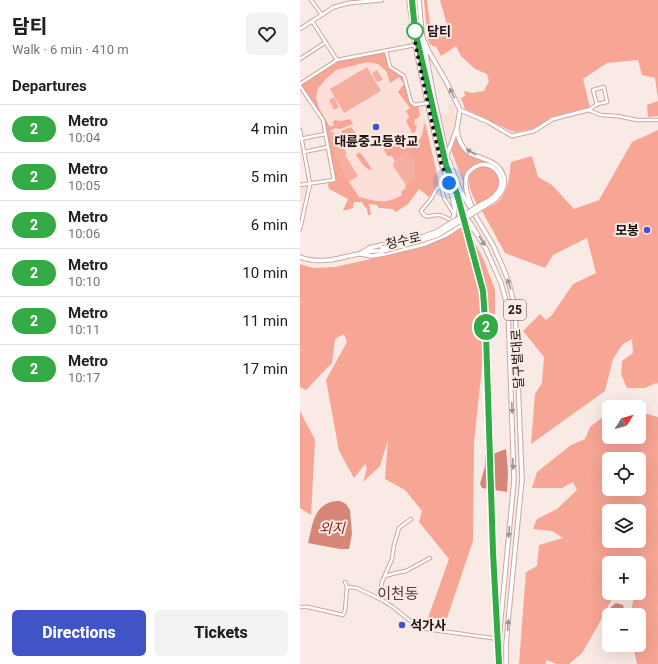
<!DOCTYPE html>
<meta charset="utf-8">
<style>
body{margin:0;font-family:Roboto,"Noto Sans KR",sans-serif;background:#f2f2f2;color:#202124;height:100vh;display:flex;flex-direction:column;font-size:15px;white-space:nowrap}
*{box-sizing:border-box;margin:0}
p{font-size:13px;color:#757577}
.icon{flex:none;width:22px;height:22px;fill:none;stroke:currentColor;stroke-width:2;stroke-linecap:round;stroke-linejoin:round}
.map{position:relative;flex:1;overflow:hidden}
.sheet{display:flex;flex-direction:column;background:#fff;width:300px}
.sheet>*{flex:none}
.badge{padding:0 8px;border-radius:13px;font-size:14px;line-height:26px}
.needle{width:26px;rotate:53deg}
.buttons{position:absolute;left:302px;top:400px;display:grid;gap:8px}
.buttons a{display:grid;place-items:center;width:44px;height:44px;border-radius:6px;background:#fff;box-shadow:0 4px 16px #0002;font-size:20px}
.you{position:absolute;width:20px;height:20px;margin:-10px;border:3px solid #fff;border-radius:50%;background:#1a73e8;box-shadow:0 0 0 6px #1a73e833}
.map>.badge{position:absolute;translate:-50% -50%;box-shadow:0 0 0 2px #fff}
h2{padding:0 12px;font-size:15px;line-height:36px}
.round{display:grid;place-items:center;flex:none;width:42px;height:42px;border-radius:6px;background:#f2f2f2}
.summary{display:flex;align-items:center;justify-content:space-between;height:68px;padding:0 12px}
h1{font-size:19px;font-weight:800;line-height:30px}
.primary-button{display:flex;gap:8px;margin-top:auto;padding:8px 12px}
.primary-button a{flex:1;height:46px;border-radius:6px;background:#4054c7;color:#fff;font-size:16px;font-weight:800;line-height:46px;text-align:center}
.primary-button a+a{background:#f2f2f2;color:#202124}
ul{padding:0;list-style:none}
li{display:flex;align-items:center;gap:12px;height:48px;padding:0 12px;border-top:1px solid #e0e0e0}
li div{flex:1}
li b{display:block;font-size:15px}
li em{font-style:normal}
li .badge{min-width:44px;font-weight:700;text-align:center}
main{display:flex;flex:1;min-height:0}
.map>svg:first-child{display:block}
.built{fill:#fcdfd8}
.green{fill:#f5aea0}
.forest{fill:#f7a594;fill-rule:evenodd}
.water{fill:#d58676}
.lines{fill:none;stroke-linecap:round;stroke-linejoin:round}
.minor-casing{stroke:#cca69e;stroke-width:4.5}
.tertiary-casing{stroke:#cca69e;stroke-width:5}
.secondary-casing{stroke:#cca69e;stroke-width:5.5}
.primary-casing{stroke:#cca69e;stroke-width:5.5}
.minor{stroke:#fff;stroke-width:2.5}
.tertiary{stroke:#fff;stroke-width:3}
.secondary{stroke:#fff;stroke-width:3.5}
.primary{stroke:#fff;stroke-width:3.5}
.primary-bridge-casing{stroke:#cca69e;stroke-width:5.5;stroke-linecap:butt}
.primary-bridge{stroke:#fff;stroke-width:3.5}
.oneway{fill:#9b9493}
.line-casing{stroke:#fff;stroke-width:9}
.line{stroke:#33aa46;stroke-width:6}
.walk{stroke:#201210;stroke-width:4;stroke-dasharray:0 7.2}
.stop-dot{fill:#fff;stroke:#33aa46;stroke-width:2}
.poi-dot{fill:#4054c7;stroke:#faeae6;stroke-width:1.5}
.labels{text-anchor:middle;stroke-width:4;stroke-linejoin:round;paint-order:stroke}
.shield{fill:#faeae6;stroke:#615350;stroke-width:1}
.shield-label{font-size:12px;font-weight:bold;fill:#201210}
.stop-label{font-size:13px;font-weight:bold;fill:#201210;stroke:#faeae6;text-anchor:start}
.poi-label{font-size:13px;font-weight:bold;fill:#201210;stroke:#faeae6}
.street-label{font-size:13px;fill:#201210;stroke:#faeae6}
.water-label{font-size:14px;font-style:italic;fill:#7c1e0f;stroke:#faeae6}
.quarter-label{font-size:15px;fill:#5b3c36;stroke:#faeae6}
</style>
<main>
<section class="sheet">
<div class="summary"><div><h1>담티</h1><p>Walk · 6 min · 410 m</p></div><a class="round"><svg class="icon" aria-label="heart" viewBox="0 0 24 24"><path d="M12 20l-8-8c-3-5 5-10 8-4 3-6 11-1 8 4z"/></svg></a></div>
<h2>Departures</h2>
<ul>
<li><span class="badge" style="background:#33aa46;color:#fff">2</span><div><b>Metro</b><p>10:04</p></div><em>4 min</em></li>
<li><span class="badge" style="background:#33aa46;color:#fff">2</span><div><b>Metro</b><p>10:05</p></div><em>5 min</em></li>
<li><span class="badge" style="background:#33aa46;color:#fff">2</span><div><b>Metro</b><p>10:06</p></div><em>6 min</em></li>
<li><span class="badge" style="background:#33aa46;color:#fff">2</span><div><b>Metro</b><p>10:10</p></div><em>10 min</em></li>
<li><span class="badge" style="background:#33aa46;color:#fff">2</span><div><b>Metro</b><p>10:11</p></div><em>11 min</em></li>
<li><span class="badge" style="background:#33aa46;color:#fff">2</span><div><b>Metro</b><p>10:17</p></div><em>17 min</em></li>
</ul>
<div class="primary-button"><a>Directions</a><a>Tickets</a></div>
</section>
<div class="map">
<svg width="358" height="664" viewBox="0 0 358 664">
<rect width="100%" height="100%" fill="#faeae6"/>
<path class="built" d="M 84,52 L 89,67 L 103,76 L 112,106 L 122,105 L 138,179 L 93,203 L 76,205 L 57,200 L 36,180 L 24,120 L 2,85 L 39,61 Z
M 153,103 L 156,117 L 150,142 L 148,142 L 142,118 L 144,118 L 144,115 L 149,113 L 147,104 Z
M 7,185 L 7,192 L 4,201 L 0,201 L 0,186 Z"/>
<path class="green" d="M 67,67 L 81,91 L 44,113 L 30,89 Z
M 77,70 L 83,80 L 77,82 L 72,73 Z
M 34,97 L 39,107 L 34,110 L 29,100 Z
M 29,132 L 33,132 L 47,153 L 45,155 L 58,176 L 49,182 L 35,154 L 34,146 Z
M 107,153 L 115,163 L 115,176 L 106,185 L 93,166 L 93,163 Z"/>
<path class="forest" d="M 124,0 L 127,0 L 130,24 L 132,30 L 129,32 L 127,32 Z
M 140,0 L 358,0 L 358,99 L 355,78 L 342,75 L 338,60 L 307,63 L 283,79 L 290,107 L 251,117 L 236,128 L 216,132 L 211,131 L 165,109 L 161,98 L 165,96 L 164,91 L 172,93 L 184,91 L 189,81 L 187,74 L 175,69 L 161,56 L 156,46 L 141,56 L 136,46 L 134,47 L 130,44 L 127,37 L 140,29 L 148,28 Z
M 85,52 L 86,54 L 89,67 L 103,76 L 112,106 L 118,105 L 120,115 L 117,119 L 115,119 L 114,125 L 117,125 L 115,132 L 112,133 L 106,121 L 109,117 L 106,111 L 110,108 L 98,92 L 104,84 L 99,77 L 90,83 L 86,71 L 78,64 L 67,62 L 36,70 L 26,79 L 18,88 L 16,98 L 19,108 L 30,127 L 34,125 L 33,122 L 35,120 L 41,121 L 50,119 L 53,124 L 40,129 L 35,128 L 29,132 L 35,146 L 35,154 L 49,182 L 59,197 C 76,201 86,205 102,195 L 101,192 L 106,188 L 105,186 L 115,176 L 115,163 L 107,153 L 95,161 L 91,155 L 88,157 L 83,148 L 96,144 L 104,148 L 113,145 L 121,138 L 125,122 L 139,183 L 129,197 L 119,189 L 108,204 L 96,212 L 92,209 L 79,208 L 77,205 L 69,204 L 71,215 L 68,215 L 67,209 L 64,206 L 62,202 L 54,202 L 53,208 L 43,211 L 48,199 L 29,189 L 28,184 L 31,182 L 36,180 L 24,120 L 2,87 L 2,85 L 39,61 Z
M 358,101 L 358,116 L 348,117 L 347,105 Z
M 51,127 L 61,142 L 52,148 L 41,131 Z
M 358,130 L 358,384 L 356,383 L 345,388 L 327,388 L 321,374 L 322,361 L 333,353 L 332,339 L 323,344 L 313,359 L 305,391 L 231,444 L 235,394 L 242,383 L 244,357 L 223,331 L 240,314 L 246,320 L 252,315 L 273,284 L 296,273 L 287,238 L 253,255 L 245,268 L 205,253 L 182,211 C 187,208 192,206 196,203 C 209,193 209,177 211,162 L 232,156 L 238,177 L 252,185 L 274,209 L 299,200 L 332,142 Z
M 87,133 L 92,141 L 72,147 L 70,144 Z
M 157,136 C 161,154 171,155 187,161 C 173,164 166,167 164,182 L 163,181 L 151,150 Z
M 60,152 L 72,169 L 69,170 L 63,165 L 56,155 Z
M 187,166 C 190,168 193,169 195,171 C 203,180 199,190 191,197 C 187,200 182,202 177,205 C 169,188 160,169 187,166 Z
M 163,225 L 167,229 L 183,258 L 195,290 L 195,316 L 182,367 L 174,442 L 173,541 L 147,618 L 128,618 L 149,559 L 119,522 L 122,511 L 105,490 L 85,479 L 88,440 L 80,466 L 63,482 L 67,468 L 65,464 L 54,478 L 39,451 L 26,380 L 47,342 L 44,334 L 35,339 L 32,363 L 6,390 L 0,387 L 0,264 L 13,268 L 35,267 L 71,259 L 130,244 L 145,238 Z
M 0,411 L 15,440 L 11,515 L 0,508 Z
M 309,412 L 309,437 L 339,437 L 339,412 L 358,417 L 358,664 L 337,664 L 333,645 L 339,645 L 339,615 L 330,615 L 335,593 L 339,593 L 339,579 L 342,569 L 339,570 L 339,563 L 309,563 L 309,593 L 315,593 L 296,629 L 282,653 L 269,664 L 256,664 L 247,660 L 245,664 L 219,664 L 226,572 L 237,566 L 239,545 L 263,538 L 252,531 L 233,529 L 237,519 L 257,509 L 277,490 L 273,482 L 262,488 L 232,488 L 237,472 L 271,445 L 285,439 L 290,427 ZM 309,459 L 339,459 L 339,489 L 309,489 ZM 309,511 L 339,511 L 339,541 L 309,541 Z"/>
<path class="water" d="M 206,449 L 208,472 L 207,492 L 182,488 L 180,484 L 185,466 L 185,455 L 193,454 Z
M 40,501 L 46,504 L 50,510 L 52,534 L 49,549 L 40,549 L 8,543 C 12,528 13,507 31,502 C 33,501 37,501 40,501 Z
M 316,603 L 323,605 L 325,615 L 309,615 L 311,607 Z"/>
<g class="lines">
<g class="minor-casing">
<path id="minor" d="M 11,0 L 22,15
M 12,21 L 37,60
M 86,51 L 90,67 L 104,76 L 111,102 L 115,105 L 127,103
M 0,59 L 26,42
M 0,84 L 37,60 L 115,45
M 0,86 L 23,120 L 34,180 L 0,185
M 288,110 L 301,115 L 317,116 L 337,120 L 358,120
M 289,110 L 297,104 L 307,102 L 304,87 L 293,90 L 297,105
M 0,130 L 10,184 L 0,229
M 0,139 L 25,134
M 4,152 L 28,147
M 149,183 L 137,188 L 131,199 L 121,211 C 127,221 131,214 139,215 C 143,215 148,219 152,221
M 141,186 L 144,198 L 154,214
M 85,576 L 96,573 L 106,571 L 130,558
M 45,582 L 47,587 L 57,588 L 82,600 L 93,607 L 119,628 L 199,639
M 82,600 L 81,588 L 82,582 L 92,559 L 94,545 L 99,528 L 111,519
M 0,607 L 8,607 L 43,615 L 45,611 L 47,587"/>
</g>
<g class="tertiary-casing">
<path id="tertiary" d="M 0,29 L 34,7 L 49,3 L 82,0
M 160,110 L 188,122 L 212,136 L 234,131 L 253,119 L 288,110"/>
</g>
<g class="secondary-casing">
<path id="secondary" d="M 60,254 L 72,256 L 84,254 L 125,244 L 146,235 L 163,224 L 169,226 L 175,231
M 60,254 L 69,248 L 118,236
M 0,257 C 10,261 20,261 31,260 L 72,251"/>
</g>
<g class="primary-casing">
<path id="primary" d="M 109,0 L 115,45 L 129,110 L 141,163 L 154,196 L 186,249 L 201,283 L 208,308 L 214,480 L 199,639 L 199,664
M 119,0 L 122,33 L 133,92 L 147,156 L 161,192 L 193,245 L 201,263 L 208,280 L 215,307 L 222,479 L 208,622 L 206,645 L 206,664
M 125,42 L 128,50 L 146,81 L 160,110 L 157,128 L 147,155
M 157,130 C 158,138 160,146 168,152 C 175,157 185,158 193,163 C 199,166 202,171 204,177 C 207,191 196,200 185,206
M 172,207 C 169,198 164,188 166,179 C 166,174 170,170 175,167 C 192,157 210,180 196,194 C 193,198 188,201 183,203
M 150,223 C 158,214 154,204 151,193
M 72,251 L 83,251"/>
</g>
<use href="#minor" class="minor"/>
<use href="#tertiary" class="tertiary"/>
<use href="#secondary" class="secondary"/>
<use href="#primary" class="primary"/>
<g class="primary-bridge-casing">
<path id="primary-bridge" d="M 82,248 L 122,237 L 136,232 L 183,203
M 83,251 L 123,240 L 138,235 L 185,206"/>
</g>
<use href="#primary-bridge" class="primary-bridge"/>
</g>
<defs><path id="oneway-solid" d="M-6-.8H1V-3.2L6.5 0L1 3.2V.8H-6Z"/></defs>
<g class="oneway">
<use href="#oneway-solid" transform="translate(152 93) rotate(-117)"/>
<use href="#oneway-solid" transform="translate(171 152) rotate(-150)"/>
<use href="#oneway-solid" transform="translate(182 241) rotate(59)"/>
<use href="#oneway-solid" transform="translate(209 284) rotate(-108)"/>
<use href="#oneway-solid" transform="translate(212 408) rotate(88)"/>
<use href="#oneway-solid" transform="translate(213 464) rotate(88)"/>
<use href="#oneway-solid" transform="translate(209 532) rotate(95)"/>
<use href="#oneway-solid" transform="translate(208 625) rotate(-85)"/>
</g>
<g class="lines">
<g class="line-casing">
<path id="line" d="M 112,0 L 115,31 L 146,165 L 157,194 L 183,291 L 186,334 L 193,552 L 199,664"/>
</g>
<use href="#line" class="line"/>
<path class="walk" d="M 115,31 L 113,31 L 118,57 L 132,123 L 141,163 L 149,183"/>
</g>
<circle class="stop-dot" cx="115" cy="31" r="8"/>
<g class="poi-dot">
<circle cx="76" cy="127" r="4"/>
<circle cx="347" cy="230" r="4"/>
<circle cx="102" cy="625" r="4"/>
</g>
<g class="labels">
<rect class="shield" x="204" y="300" width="22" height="20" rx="3"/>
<g class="shield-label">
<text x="215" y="314">25</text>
</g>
<g class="stop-label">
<text x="127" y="36">담티</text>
</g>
<g class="poi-label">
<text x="76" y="146">대륜중고등학교</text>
<text x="339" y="235" text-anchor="end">모봉</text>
<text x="110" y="630" text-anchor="start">석가사</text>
</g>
<g class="street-label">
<text transform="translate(103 240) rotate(-13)" y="5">청수로</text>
<text transform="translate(217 359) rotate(-93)" y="5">달구벌대로</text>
</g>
<g class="water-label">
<text x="32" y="533">외지</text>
</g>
<g class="quarter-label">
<text x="98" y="599">이천동</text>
</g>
</g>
</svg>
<div class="buttons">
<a><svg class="needle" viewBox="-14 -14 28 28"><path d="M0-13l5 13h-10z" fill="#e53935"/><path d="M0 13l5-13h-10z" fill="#757577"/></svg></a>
<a><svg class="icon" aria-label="locate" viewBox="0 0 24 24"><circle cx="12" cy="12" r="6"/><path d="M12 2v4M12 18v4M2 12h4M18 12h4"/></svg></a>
<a><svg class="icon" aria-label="layers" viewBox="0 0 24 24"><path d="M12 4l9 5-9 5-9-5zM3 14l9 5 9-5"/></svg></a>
<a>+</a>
<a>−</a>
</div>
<div class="you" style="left:149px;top:183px"></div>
<b class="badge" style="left:186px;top:327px;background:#33aa46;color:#fff">2</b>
</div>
</main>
